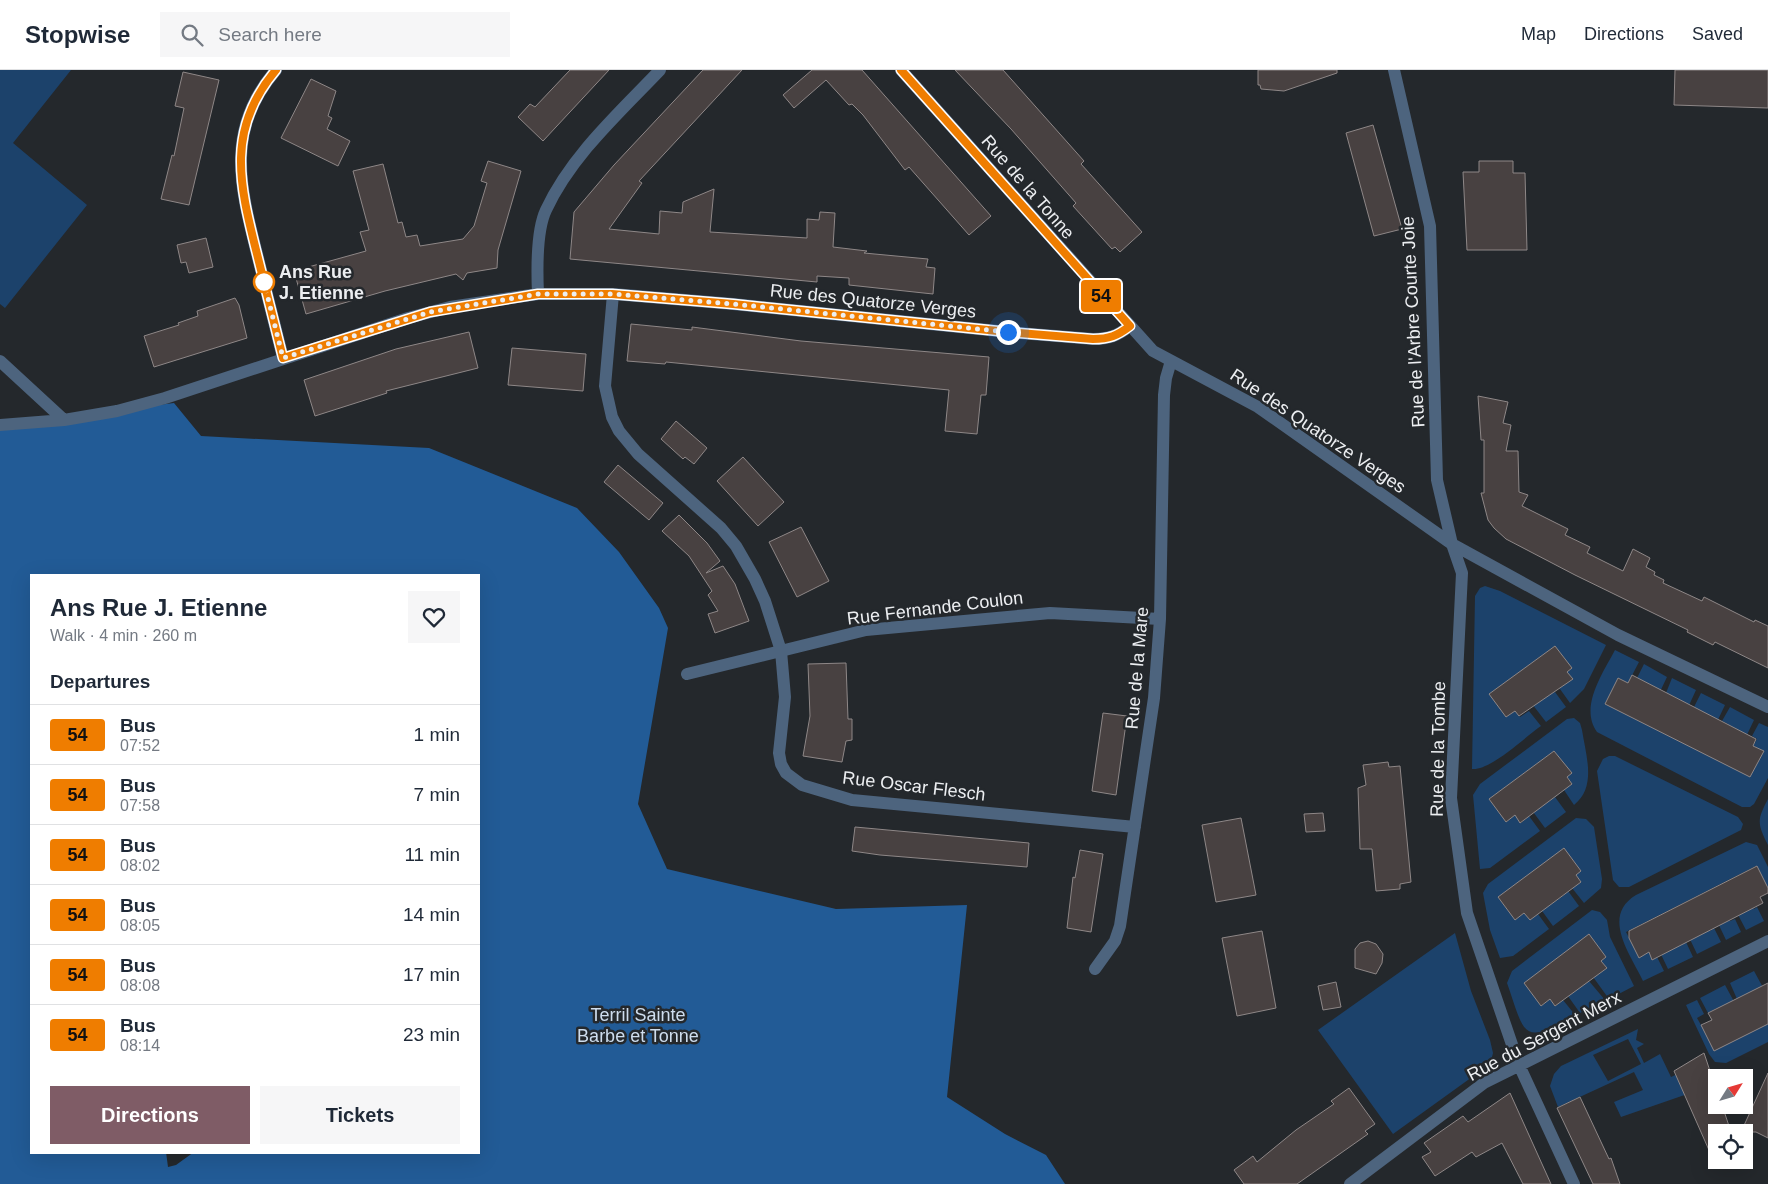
<!DOCTYPE html>
<meta charset="utf-8">
<style>
body{margin:0;font-family:Arial,sans-serif;background:#f6f6f7;color:#1f2937;height:100vh;display:flex;flex-direction:column;font-size:19px;white-space:nowrap}
*{box-sizing:border-box;margin:0}
p{font-size:16px;color:#747a83}
.icon{flex:none;width:28px;height:28px;fill:none;stroke:currentColor;stroke-width:2;stroke-linecap:round;stroke-linejoin:round}
.map{position:relative;flex:1;overflow:hidden}
.side{position:absolute;left:30px;top:504px;width:450px;height:580px;display:flex;flex-direction:column;background:#fff;border-radius:0px;box-shadow:0 5px 20px #0002}
.side>*{flex:none}
.badge{padding:0 10px;border-radius:4px;font-size:18px;line-height:32px}
.needle{width:32px;rotate:53deg}
.controls{position:absolute;left:1708px;top:999px;display:grid;gap:10px}
.controls a{display:grid;place-items:center;width:45px;height:45px;border-radius:0px;background:#fff;box-shadow:0 5px 20px #0002;font-size:25px}
.you{position:absolute;width:25px;height:25px;margin:-12px;border:4px solid #fff;border-radius:50%;background:#1a73e8;box-shadow:0 0 0 8px #1a73e833}
.map>.badge{position:absolute;translate:-50% -50%;box-shadow:0 0 0 2px #fff}
h2{padding:0 20px;font-size:19px;line-height:45px}
.round{display:grid;place-items:center;flex:none;width:52px;height:52px;border-radius:0px;background:#f6f6f7}
.head{display:flex;align-items:center;justify-content:space-between;height:85px;padding:0 20px}
h1{font-size:24px;font-weight:700;line-height:38px}
.button{display:flex;gap:10px;margin-top:auto;padding:10px 20px}
.button a{flex:1;height:58px;border-radius:0px;background:#7f5c66;color:#fff;font-size:20px;font-weight:700;line-height:58px;text-align:center}
.button a+a{background:#f6f6f7;color:#1f2937}
ul{padding:0;list-style:none}
li{display:flex;align-items:center;gap:15px;height:60px;padding:0 20px;border-top:1px solid #e0e1e3}
li div{flex:1}
li b{display:block;font-size:19px}
li em{font-style:normal}
li .badge{min-width:55px;font-weight:700;text-align:center}
header{display:flex;align-items:center;gap:30px;box-sizing:border-box;height:70px;padding:0 25px;background:#fff;border-bottom:1px solid #e0e1e3}
header strong{font-size:24px}
nav{display:flex;gap:28px;margin-inline-start:auto;font-size:18px}
.search{width:350px;height:45px;background:#f6f6f7;display:flex;align-items:center;gap:12px;box-sizing:border-box;padding:0 18px;border-radius:0px;color:#747a83;font-size:19px}
.map>svg:first-child{display:block}
.green{fill:#1c426b;fill-rule:evenodd}
.forest{fill:#225b96;fill-rule:evenodd}
.building{fill:#484141;stroke:#8e8787}
.lines{fill:none;stroke-linecap:round;stroke-linejoin:round}
.minor{stroke:#4d647e;stroke-width:12}
.line-casing{stroke:#fff;stroke-width:11}
.line{stroke:#ef7d00;stroke-width:8}
.walk{stroke:#eceef1;stroke-width:5;stroke-dasharray:0 9}
.stop-dot{fill:#fff;stroke:#ef7d00;stroke-width:2.5}
.labels{text-anchor:middle;stroke-width:5;stroke-linejoin:round;paint-order:stroke}
.street-label{font-size:18px;fill:#eceef1;stroke:#24282c}
.stop-label{font-size:18px;font-weight:bold;fill:#eceef1;stroke:#24282c;text-anchor:start}
.park-label{font-size:18px;fill:#ceddee;stroke:#24282c}
</style>
<header>
<strong>Stopwise</strong>
<div class="search"><svg class="icon" aria-label="search" viewBox="0 0 24 24"><circle cx="10" cy="10" r="6"/><path d="M15 15l6 6"/></svg>Search here</div>
<nav><a>Map</a><a>Directions</a><a>Saved</a></nav>
</header>
<div class="map">
<svg width="1768" height="1114" viewBox="0 0 1768 1114">
<rect width="100%" height="100%" fill="#24282c"/>
<path class="green" d="M 0,0 L 71,0 L 13,73 L 87,135 L 5,238 L 0,234 Z
M 1485,516 L 1500,521 L 1606,575 L 1584,619 L 1570,633 L 1555,612 L 1564,615 L 1572,609 L 1567,602 L 1572,598 L 1555,576 L 1490,624 L 1506,647 L 1515,641 L 1520,647 L 1529,641 L 1541,656 C 1525,667 1490,701 1472,699 L 1475,526 L 1480,518 Z
M 1615,580 L 1639,592 L 1628,613 L 1618,608 L 1605,634 L 1750,706 L 1763,681 L 1753,676 L 1757,669 L 1752,666 L 1759,653 L 1768,657 L 1768,708 L 1754,734 L 1750,737 L 1742,737 L 1597,662 C 1579,637 1603,603 1615,580 Z
M 1644,594 L 1667,607 L 1657,628 L 1637,608 Z
M 1672,608 L 1696,620 L 1686,642 L 1666,623 Z
M 1555,622 L 1566,637 L 1546,652 L 1529,630 Z
M 1701,623 L 1725,635 L 1715,656 L 1694,637 Z
M 1730,637 L 1754,650 L 1744,671 L 1724,661 L 1728,654 L 1722,651 Z
M 1574,648 L 1580,653 L 1582,660 C 1586,686 1597,717 1574,735 L 1564,720 L 1572,714 L 1567,707 L 1571,703 L 1554,681 L 1489,729 L 1506,752 L 1515,745 L 1521,753 L 1529,746 L 1540,761 L 1490,798 L 1480,799 L 1473,725 L 1480,714 L 1567,649 Z
M 1609,686 L 1615,686 L 1738,747 L 1743,754 L 1741,760 L 1629,817 L 1619,817 L 1613,810 L 1597,701 L 1603,689 Z
M 1555,727 L 1566,742 L 1545,758 L 1528,735 L 1547,733 Z
M 1768,729 L 1768,775 C 1757,753 1757,750 1768,729 Z
M 1576,748 L 1586,749 L 1594,757 L 1602,809 L 1601,818 L 1584,833 L 1572,818 L 1581,812 L 1576,805 L 1498,827 L 1515,850 L 1524,843 L 1530,850 L 1538,844 L 1549,859 L 1513,886 L 1500,888 L 1490,860 L 1483,823 L 1488,814 Z
M 1746,772 L 1757,775 L 1768,797 L 1768,818 L 1756,796 L 1626,862 L 1639,887 L 1649,882 L 1652,890 L 1657,887 L 1664,901 L 1643,911 C 1630,884 1601,846 1636,825 Z
M 1563,814 L 1579,836 L 1553,856 L 1537,834 L 1556,831 L 1564,825 L 1559,818 Z
M 1751,832 L 1754,839 L 1757,837 L 1764,851 L 1746,860 L 1735,839 Z
M 1592,840 L 1600,842 L 1607,850 L 1610,867 L 1634,916 L 1609,929 L 1588,900 L 1607,898 L 1601,891 L 1606,887 L 1589,865 L 1525,913 L 1541,936 L 1550,929 L 1555,936 L 1563,930 L 1576,946 C 1521,975 1526,967 1507,913 L 1512,901 Z
M 1726,844 L 1730,851 L 1735,849 L 1741,862 L 1726,870 L 1716,849 Z
M 1706,853 L 1710,861 L 1714,858 L 1721,872 L 1697,884 L 1687,863 Z
M 1455,863 L 1471,921 L 1490,970 L 1493,983 L 1491,991 L 1486,997 L 1393,1064 L 1318,960 Z
M 1686,872 L 1693,887 L 1668,899 L 1658,878 Z
M 1754,901 L 1766,923 L 1746,924 L 1737,929 L 1730,913 Z
M 1589,911 L 1605,930 L 1580,943 L 1563,919 Z
M 1725,915 L 1737,937 L 1720,946 L 1717,938 L 1708,943 L 1700,928 Z
M 1697,930 L 1704,944 L 1697,948 L 1701,955 L 1768,954 L 1768,972 L 1726,993 L 1715,992 L 1709,984 L 1686,935 Z
M 1638,959 L 1636,970 L 1644,974 L 1637,978 L 1644,993 L 1660,984 L 1671,1007 L 1691,998 L 1699,1020 L 1621,1047 L 1614,1032 L 1643,1020 L 1634,1002 L 1558,1037 L 1550,1016 L 1554,1004 L 1561,996 ZM 1628,969 L 1641,994 L 1608,1011 L 1593,985 Z"/>
<path class="forest" d="M 174,333 L 201,366 L 429,378 L 577,438 L 619,482 L 659,538 L 668,558 L 638,734 L 667,799 L 836,839 L 967,835 L 947,1027 L 1005,1064 L 1046,1085 L 1065,1114 L 0,1114 L 0,355 ZM 31,505 L 479,505 L 479,1082 L 194,1082 L 176,1095 L 168,1097 L 166,1082 L 31,1082 Z"/>
<path class="building" d="M 570,0 L 609,0 L 543,71 L 518,47 L 530,34 L 535,37 Z
M 703,0 L 742,0 L 639,111 L 642,113 L 609,159 L 659,164 L 660,141 L 682,143 L 683,132 L 714,119 L 710,162 L 807,168 L 807,149 L 819,150 L 820,142 L 835,143 L 833,177 L 867,181 L 864,183 L 928,189 L 926,197 L 935,198 L 933,224 L 849,215 L 849,208 L 817,206 L 817,212 L 570,189 L 574,142 L 614,95 Z
M 812,0 L 862,0 L 991,146 L 969,165 L 909,97 L 905,100 L 863,45 L 852,34 L 849,35 L 826,10 L 794,38 L 783,25 Z
M 955,0 L 1003,0 L 1084,91 L 1081,94 L 1142,162 L 1120,182 L 1115,177 L 1112,179 L 1073,136 L 1076,133 L 1011,59 Z
M 1258,0 L 1337,0 L 1337,3 L 1284,21 L 1261,19 L 1260,15 L 1258,15 Z
M 1675,0 L 1768,0 L 1768,38 L 1674,35 Z
M 183,2 L 219,10 L 189,135 L 161,129 L 172,85 L 174,86 L 184,38 L 175,36 Z
M 311,9 L 336,21 L 328,46 L 332,48 L 327,59 L 350,71 L 338,96 L 281,68 Z
M 1373,55 L 1402,159 L 1374,166 L 1346,63 Z
M 488,91 L 521,101 L 498,180 L 497,198 L 467,203 L 463,210 L 456,204 L 385,221 L 306,244 L 294,201 L 366,181 L 360,162 L 369,160 L 353,101 L 383,94 L 398,153 L 402,152 L 406,167 L 417,165 L 420,176 L 463,169 L 474,156 L 487,113 L 481,111 Z
M 1479,91 L 1513,91 L 1513,103 L 1525,103 L 1527,180 L 1467,180 L 1463,102 L 1479,102 Z
M 206,168 L 213,197 L 189,203 L 186,192 L 181,193 L 177,175 Z
M 235,228 L 239,235 L 247,268 L 154,297 L 144,266 L 179,255 L 178,253 L 198,246 L 197,241 Z
M 631,254 L 692,260 L 692,257 L 801,271 L 989,287 L 986,325 L 981,325 L 977,364 L 945,361 L 949,320 L 666,292 L 665,294 L 627,291 Z
M 469,262 L 478,298 L 386,321 L 387,323 L 315,346 L 304,310 L 396,279 Z
M 512,278 L 586,284 L 583,321 L 508,315 Z
M 1478,326 L 1508,332 L 1503,353 L 1511,355 L 1506,381 L 1518,381 L 1519,422 L 1528,425 L 1522,436 L 1568,459 L 1565,465 L 1590,477 L 1587,483 L 1623,501 L 1633,479 L 1650,488 L 1646,497 L 1655,502 L 1654,505 L 1664,510 L 1663,513 L 1702,531 L 1704,527 L 1754,552 L 1755,550 L 1768,556 L 1768,598 L 1715,572 L 1713,575 L 1687,562 L 1688,560 L 1575,505 L 1506,469 L 1494,458 L 1488,450 L 1481,423 L 1484,423 L 1484,370 L 1481,370 Z
M 676,351 L 707,378 L 694,394 L 685,387 L 683,389 L 661,369 Z
M 743,387 L 784,432 L 758,456 L 717,411 Z
M 618,395 L 663,433 L 649,450 L 604,412 Z
M 679,445 L 707,473 L 720,491 L 706,503 L 723,496 L 735,514 L 749,551 L 715,563 L 708,544 L 718,541 L 708,525 L 712,521 L 689,486 L 662,461 Z
M 801,457 L 829,511 L 797,527 L 769,472 Z
M 1555,576 L 1572,598 L 1567,602 L 1573,609 L 1519,646 L 1515,641 L 1506,647 L 1489,624 Z
M 846,593 L 848,649 L 852,649 L 852,670 L 846,671 L 842,692 L 803,686 L 810,646 L 808,594 Z
M 1632,605 L 1756,669 L 1753,676 L 1764,681 L 1750,707 L 1605,634 L 1618,608 L 1628,613 Z
M 1103,643 L 1127,646 L 1116,725 L 1092,721 Z
M 1554,681 L 1572,703 L 1567,707 L 1572,714 L 1520,753 L 1515,745 L 1506,752 L 1489,729 Z
M 1388,692 L 1389,697 L 1400,696 L 1411,812 L 1400,814 L 1400,819 L 1376,821 L 1372,779 L 1360,779 L 1358,718 L 1366,715 L 1363,695 Z
M 1323,743 L 1325,761 L 1306,762 L 1304,744 Z
M 1241,748 L 1256,825 L 1216,832 L 1202,755 Z
M 855,757 L 1029,773 L 1027,797 L 880,785 L 852,781 Z
M 1564,778 L 1581,801 L 1576,805 L 1581,812 L 1530,850 L 1524,843 L 1515,850 L 1498,827 Z
M 1080,780 L 1103,784 L 1091,862 L 1067,858 L 1073,807 L 1075,808 Z
M 1757,796 L 1768,818 L 1768,823 L 1760,827 L 1763,833 L 1652,890 L 1649,882 L 1639,888 L 1629,868 L 1629,861 Z
M 1262,861 L 1276,938 L 1237,946 L 1222,868 Z
M 1589,864 L 1606,887 L 1601,891 L 1607,898 L 1555,936 L 1550,929 L 1541,936 L 1524,913 Z
M 1368,871 L 1376,874 L 1383,884 L 1382,893 L 1376,904 L 1355,898 L 1355,879 L 1360,873 Z
M 1336,912 L 1341,937 L 1323,940 L 1318,916 Z
M 1768,913 L 1768,954 L 1714,981 L 1701,955 L 1712,950 L 1708,943 Z
M 1704,983 L 1716,1019 L 1716,1035 L 1722,1035 L 1731,1062 L 1716,1062 L 1716,1096 L 1674,1001 Z
M 1768,1003 L 1768,1068 L 1756,1062 L 1741,1062 Z
M 1349,1018 L 1375,1054 L 1365,1061 L 1368,1064 L 1297,1114 L 1244,1114 L 1234,1100 L 1253,1086 L 1257,1092 L 1296,1060 L 1334,1034 L 1331,1031 Z
M 1510,1023 L 1551,1114 L 1523,1114 L 1502,1073 L 1476,1087 L 1472,1082 L 1435,1106 L 1422,1087 L 1431,1082 L 1424,1073 L 1463,1046 L 1468,1052 Z
M 1580,1027 L 1609,1089 L 1611,1088 L 1620,1114 L 1593,1114 L 1557,1038 Z"/>
<g class="lines">
<path class="minor" d="M 276,0 C 225,59 240,116 257,184 C 266,219 274,253 283,288
M 901,0 L 1153,281 L 1258,337 L 1452,474 L 1618,565 L 1768,637
M 1394,0 L 1430,156 L 1437,410 L 1452,474 L 1462,503 L 1451,728 L 1467,843 L 1519,995 L 1574,1114
M 538,224 C 537,201 536,161 546,140 C 571,86 619,43 660,0
M 613,224 L 605,316 L 612,347 L 619,361 L 638,384 L 721,458 L 736,476 L 755,509 L 765,531 L 781,581 L 785,627 L 779,683 L 781,694 L 786,703 L 802,715 L 852,730 L 1135,757
M 0,291 L 64,350
M 0,355 L 64,350 L 117,341 L 165,328 L 408,248 L 450,237 L 538,224 L 613,224 L 733,234 L 1008,262 L 1093,269 C 1109,269 1117,266 1130,256
M 687,604 L 866,560 L 1050,543 L 1160,549
M 1095,899 L 1115,871 L 1120,856 L 1154,628 L 1160,549 L 1164,325 L 1166,308 L 1171,291
M 1350,1114 L 1484,1013 L 1768,871"/>
</g>
<g class="lines">
<g class="line-casing">
<path id="line" d="M 276,0 C 225,60 240,116 257,184 C 266,219 274,253 283,288 L 430,242 L 538,224 L 612,224 L 733,234 L 1008,262 L 1093,269 C 1109,269 1117,266 1130,256 L 901,0"/>
</g>
<use href="#line" class="line"/>
<path class="walk" d="M 264,212 L 283,288 L 430,242 L 538,224 L 612,224 L 733,234 L 1008,262"/>
</g>
<circle class="stop-dot" cx="264" cy="212" r="10"/>
<g class="labels">
<g class="street-label">
<text transform="translate(1028 117) rotate(49)" y="6">Rue de la Tonne</text>
<text transform="translate(873 231) rotate(6)" y="6">Rue des Quatorze Verges</text>
<text transform="translate(1413 252) rotate(-93)" y="6">Rue de l'Arbre Courte Joie</text>
<text transform="translate(1318 361) rotate(34)" y="6">Rue des Quatorze Verges</text>
<text transform="translate(935 538) rotate(-7)" y="6">Rue Fernande Coulon</text>
<text transform="translate(1137 598) rotate(-85)" y="6">Rue de la Mare</text>
<text transform="translate(1438 679) rotate(-89)" y="6">Rue de la Tombe</text>
<text transform="translate(914 716) rotate(7)" y="6">Rue Oscar Flesch</text>
<text transform="translate(1544 966) rotate(-28)" y="6">Rue du Sergent Merx</text>
</g>
<g class="stop-label">
<text x="279" y="208">Ans Rue<tspan x="279" dy="21">J. Etienne</tspan></text>
</g>
<g class="park-label">
<text x="638" y="951">Terril Sainte<tspan x="638" dy="21">Barbe et Tonne</tspan></text>
</g>
</g>
</svg>
<div class="controls">
<a><svg class="needle" viewBox="-14 -14 28 28"><path d="M0-13l5 13h-10z" fill="#e53935"/><path d="M0 13l5-13h-10z" fill="#747a83"/></svg></a>
<a><svg class="icon" aria-label="locate" viewBox="0 0 24 24"><circle cx="12" cy="12" r="6"/><path d="M12 2v4M12 18v4M2 12h4M18 12h4"/></svg></a>
</div>
<div class="you" style="left:1008px;top:262px"></div>
<b class="badge" style="left:1101px;top:226px;background:#ef7d00;color:#111">54</b>
<section class="side">
<div class="head"><div><h1>Ans Rue J. Etienne</h1><p>Walk · 4 min · 260 m</p></div><a class="round"><svg class="icon" aria-label="heart" viewBox="0 0 24 24"><path d="M12 20l-8-8c-3-5 5-10 8-4 3-6 11-1 8 4z"/></svg></a></div>
<h2>Departures</h2>
<ul>
<li><span class="badge" style="background:#ef7d00;color:#111">54</span><div><b>Bus</b><p>07:52</p></div><em>1 min</em></li>
<li><span class="badge" style="background:#ef7d00;color:#111">54</span><div><b>Bus</b><p>07:58</p></div><em>7 min</em></li>
<li><span class="badge" style="background:#ef7d00;color:#111">54</span><div><b>Bus</b><p>08:02</p></div><em>11 min</em></li>
<li><span class="badge" style="background:#ef7d00;color:#111">54</span><div><b>Bus</b><p>08:05</p></div><em>14 min</em></li>
<li><span class="badge" style="background:#ef7d00;color:#111">54</span><div><b>Bus</b><p>08:08</p></div><em>17 min</em></li>
<li><span class="badge" style="background:#ef7d00;color:#111">54</span><div><b>Bus</b><p>08:14</p></div><em>23 min</em></li>
</ul>
<div class="button"><a>Directions</a><a>Tickets</a></div>
</section>
</div>
